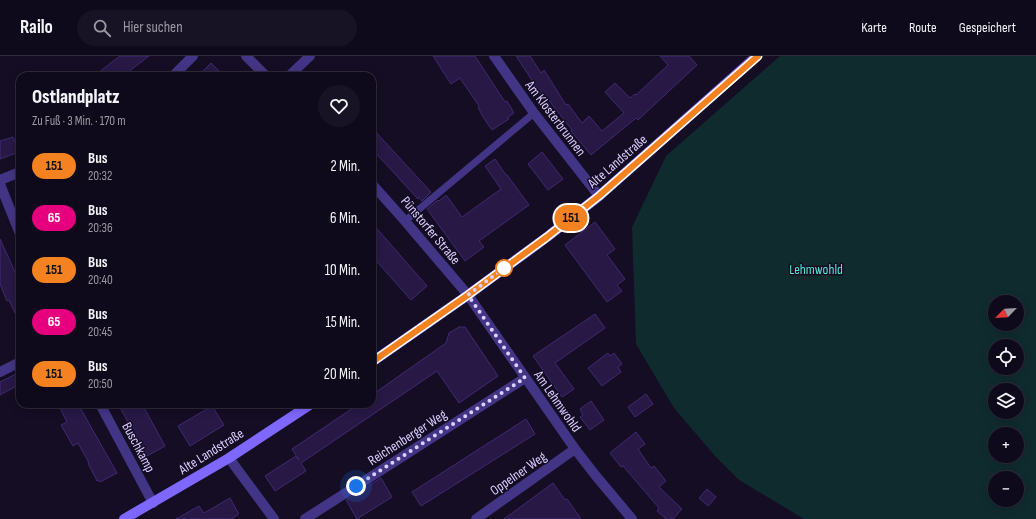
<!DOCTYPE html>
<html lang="de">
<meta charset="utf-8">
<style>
body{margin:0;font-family:"Sofia Sans Condensed",sans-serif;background:#181324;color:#f1f3f6;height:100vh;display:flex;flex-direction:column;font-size:15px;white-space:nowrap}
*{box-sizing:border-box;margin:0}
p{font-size:13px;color:#9b9aa3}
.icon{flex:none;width:22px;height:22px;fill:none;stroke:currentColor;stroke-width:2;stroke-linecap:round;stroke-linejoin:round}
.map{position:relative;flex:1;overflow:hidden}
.sheet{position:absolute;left:16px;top:16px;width:360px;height:336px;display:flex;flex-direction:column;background:#0f0a1b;border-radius:12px;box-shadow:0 2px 10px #0003,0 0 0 1px #2f2b3a}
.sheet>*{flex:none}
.badge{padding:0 8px;border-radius:13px;font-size:14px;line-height:26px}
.needle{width:26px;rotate:245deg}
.buttons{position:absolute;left:988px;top:239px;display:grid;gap:8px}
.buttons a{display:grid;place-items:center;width:36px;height:36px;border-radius:50%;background:#0f0a1b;box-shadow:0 2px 10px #0003,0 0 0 1px #2f2b3a;font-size:20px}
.you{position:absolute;width:20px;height:20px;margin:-10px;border:3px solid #fff;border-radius:50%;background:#1a73e8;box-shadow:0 0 0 6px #1a73e833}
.map>.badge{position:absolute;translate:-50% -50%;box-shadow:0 0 0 2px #fff}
.round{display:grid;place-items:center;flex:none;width:42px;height:42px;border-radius:21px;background:#181324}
.head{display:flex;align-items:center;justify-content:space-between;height:68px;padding:0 16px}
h1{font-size:19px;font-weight:800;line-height:30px}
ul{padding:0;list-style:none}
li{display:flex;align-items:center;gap:12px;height:52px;padding:0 16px}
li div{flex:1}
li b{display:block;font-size:15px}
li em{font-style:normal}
li .badge{min-width:44px;font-weight:700;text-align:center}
header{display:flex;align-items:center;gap:24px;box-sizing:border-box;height:56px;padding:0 20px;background:#0f0a1b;border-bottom:1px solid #2f2b3a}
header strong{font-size:19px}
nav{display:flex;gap:22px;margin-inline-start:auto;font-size:14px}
.search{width:280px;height:36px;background:#181324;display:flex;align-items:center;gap:10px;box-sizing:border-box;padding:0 14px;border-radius:22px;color:#9b9aa3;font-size:15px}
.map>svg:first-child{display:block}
.green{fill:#102b2e;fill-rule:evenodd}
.building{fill:#271846;stroke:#412973}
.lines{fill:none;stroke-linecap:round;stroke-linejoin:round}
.lane{stroke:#433585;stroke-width:7}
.street{stroke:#433585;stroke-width:10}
.secondary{stroke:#7e67ff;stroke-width:10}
.line-casing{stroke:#fff;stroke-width:9}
.line{stroke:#f58220;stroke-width:6}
.walk{stroke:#dbd0ff;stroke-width:4;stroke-dasharray:0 7.2}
.stop-dot{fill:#fff;stroke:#f58220;stroke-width:2}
.labels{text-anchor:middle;stroke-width:3;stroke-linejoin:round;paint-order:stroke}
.street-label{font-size:14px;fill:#dbd0ff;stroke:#140d24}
.park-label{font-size:14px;fill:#56e5d4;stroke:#140d24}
</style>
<header>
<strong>Railo</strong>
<div class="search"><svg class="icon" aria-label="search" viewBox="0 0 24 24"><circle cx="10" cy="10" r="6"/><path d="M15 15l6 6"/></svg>Hier suchen</div>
<nav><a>Karte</a><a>Route</a><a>Gespeichert</a></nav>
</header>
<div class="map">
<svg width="1036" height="463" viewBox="0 0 1036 463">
<rect width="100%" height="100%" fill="#140d24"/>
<path class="green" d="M 780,0 L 1036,0 L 1036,463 L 804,463 L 739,424 L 715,400 L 674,352 L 636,288 L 632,171 L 666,100 ZM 995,246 L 1017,246 L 1017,268 L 995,268 ZM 995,290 L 1017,290 L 1017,312 L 995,312 ZM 995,334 L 1017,334 L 1017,356 L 995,356 ZM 995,378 L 1017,378 L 1017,400 L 995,400 ZM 995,422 L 1017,422 L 1017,444 L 995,444 Z"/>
<path class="building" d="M 120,0 L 149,0 L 123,20 L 94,20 Z
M 433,0 L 475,0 L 505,46 L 507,45 L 514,57 L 507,62 L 509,63 L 492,74 L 483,61 L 478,51 L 479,50 L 460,22 L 451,28 Z
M 516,0 L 530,0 L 541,17 L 544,14 L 566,49 L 568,48 L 582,67 L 589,60 L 602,75 L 624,57 L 605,36 L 615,27 L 630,42 L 635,38 L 636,39 L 668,9 L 660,0 L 689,0 L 697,9 L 638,64 L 636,62 L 591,99 L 571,75 L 572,74 L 547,42 L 535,35 L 537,32 Z
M 211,7 L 224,20 L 198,20 Z
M 372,72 L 431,136 L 422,145 L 419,141 L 418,143 L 372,93 Z
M 13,81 L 19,96 L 0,103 L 0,85 Z
M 542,96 L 563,123 L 548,134 L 528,108 Z
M 495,103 L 506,119 L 507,119 L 529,149 L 479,185 L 484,191 L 465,205 L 427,153 L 438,144 L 439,145 L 446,139 L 462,161 L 501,133 L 485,110 Z
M 595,166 L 615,193 L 607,199 L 625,223 L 617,229 L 622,235 L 607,246 L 565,189 Z
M 372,167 L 427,230 L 411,244 L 372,200 Z
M 0,183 L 20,227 L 20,268 L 9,244 L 7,245 L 0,228 Z
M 595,258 L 605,272 L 555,307 L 574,333 L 562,341 L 533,300 Z
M 459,271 L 465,271 L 498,320 L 459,347 L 437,315 L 301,407 L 306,415 L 275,435 L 265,420 L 296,400 L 299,404 L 292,393 L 359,348 L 372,348 L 372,339 L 446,287 L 449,277 Z
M 608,297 L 610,300 L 614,297 L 622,308 L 618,311 L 621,316 L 602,330 L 588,312 Z
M 20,316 L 20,328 L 0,339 L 0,326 Z
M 646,338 L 653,348 L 635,361 L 628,351 Z
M 591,345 L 604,364 L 590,374 L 580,361 L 583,359 L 580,353 Z
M 58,348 L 78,348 L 117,417 L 100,426 L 98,424 L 97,425 L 88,407 L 89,407 L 78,387 L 73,390 L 61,369 L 67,366 Z
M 118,348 L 142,348 L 165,390 L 147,400 Z
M 212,350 L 224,369 L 190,390 L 178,370 Z
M 526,363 L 535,378 L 421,450 L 412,436 Z
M 636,376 L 645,388 L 638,393 L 651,412 L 654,410 L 666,425 L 659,431 L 682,453 L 673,463 L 666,463 L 657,455 L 659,452 L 623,410 L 621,411 L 610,397 Z
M 381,422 L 392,441 L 357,463 L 346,444 Z
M 553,427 L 565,444 L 567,443 L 581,463 L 504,463 Z
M 707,433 L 716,441 L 708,450 L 699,442 Z
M 230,442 L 239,458 L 231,463 L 176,463 L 199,450 L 204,457 Z"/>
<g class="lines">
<path class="lane" d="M 405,165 L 534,57"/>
<path class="street" d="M 246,0 L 266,20
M 494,0 L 534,57 L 599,140
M 173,20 L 193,0
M 289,20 L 310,0
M 0,124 L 20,116
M 0,128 L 20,178
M 372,128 L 405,165 L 468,239 L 575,393 L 596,420 L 632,463
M 0,316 L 20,306
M 100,348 L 153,447
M 229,402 L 274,463
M 305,463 L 525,322
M 476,463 L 575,393"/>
<path class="secondary" d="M 372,306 L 468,239 L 547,181 L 599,140 L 757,0
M 124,463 L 229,402 L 311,348"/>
</g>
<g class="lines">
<g class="line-casing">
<path id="line" d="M 372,306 L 468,239 L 547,181 L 599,140 L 758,0"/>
</g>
<use href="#line" class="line"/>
<path class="walk" d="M 356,430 L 525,322 L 468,239 L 504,212"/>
</g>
<circle class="stop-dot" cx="504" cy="212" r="8"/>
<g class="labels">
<g class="street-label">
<text transform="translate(556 62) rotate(53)" y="5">Am Klosterbrunnen</text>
<text transform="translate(617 105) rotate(-41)" y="5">Alte Landstraße</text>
<text transform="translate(431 174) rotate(50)" y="5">Pünstorfer Straße</text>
<text transform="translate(558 345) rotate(55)" y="5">Am Lehmwohld</text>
<text transform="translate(407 381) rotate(-33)" y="5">Reichenberger Weg</text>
<text transform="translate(139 391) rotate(62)" y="5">Buschkamp</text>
<text transform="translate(211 395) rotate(-32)" y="5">Alte Landstraße</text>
<text transform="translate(518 417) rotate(-35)" y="5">Oppelner Weg</text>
</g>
<g class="park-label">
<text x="816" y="218">Lehmwohld</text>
</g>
</g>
</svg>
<div class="buttons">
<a><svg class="needle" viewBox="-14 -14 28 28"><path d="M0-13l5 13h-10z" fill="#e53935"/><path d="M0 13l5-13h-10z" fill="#9b9aa3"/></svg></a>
<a><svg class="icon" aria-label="locate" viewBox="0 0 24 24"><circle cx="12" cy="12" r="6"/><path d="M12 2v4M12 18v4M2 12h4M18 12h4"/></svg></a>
<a><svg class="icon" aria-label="layers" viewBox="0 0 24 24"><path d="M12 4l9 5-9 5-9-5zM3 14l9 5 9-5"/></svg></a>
<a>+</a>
<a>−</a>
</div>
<div class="you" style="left:356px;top:430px"></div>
<b class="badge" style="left:571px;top:162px;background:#f58220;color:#111">151</b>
<section class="sheet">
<div class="head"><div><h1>Ostlandplatz</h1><p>Zu Fuß · 3 Min. · 170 m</p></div><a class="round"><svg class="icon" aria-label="heart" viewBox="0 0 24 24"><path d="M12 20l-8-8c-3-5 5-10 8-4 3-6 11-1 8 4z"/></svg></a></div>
<ul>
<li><span class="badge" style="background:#f58220;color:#111">151</span><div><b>Bus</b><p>20:32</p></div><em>2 Min.</em></li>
<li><span class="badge" style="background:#e6007e;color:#fff">65</span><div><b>Bus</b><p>20:36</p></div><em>6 Min.</em></li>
<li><span class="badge" style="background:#f58220;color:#111">151</span><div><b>Bus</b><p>20:40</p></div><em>10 Min.</em></li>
<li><span class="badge" style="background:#e6007e;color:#fff">65</span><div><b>Bus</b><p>20:45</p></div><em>15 Min.</em></li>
<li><span class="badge" style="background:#f58220;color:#111">151</span><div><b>Bus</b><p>20:50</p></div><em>20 Min.</em></li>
</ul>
</section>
</div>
